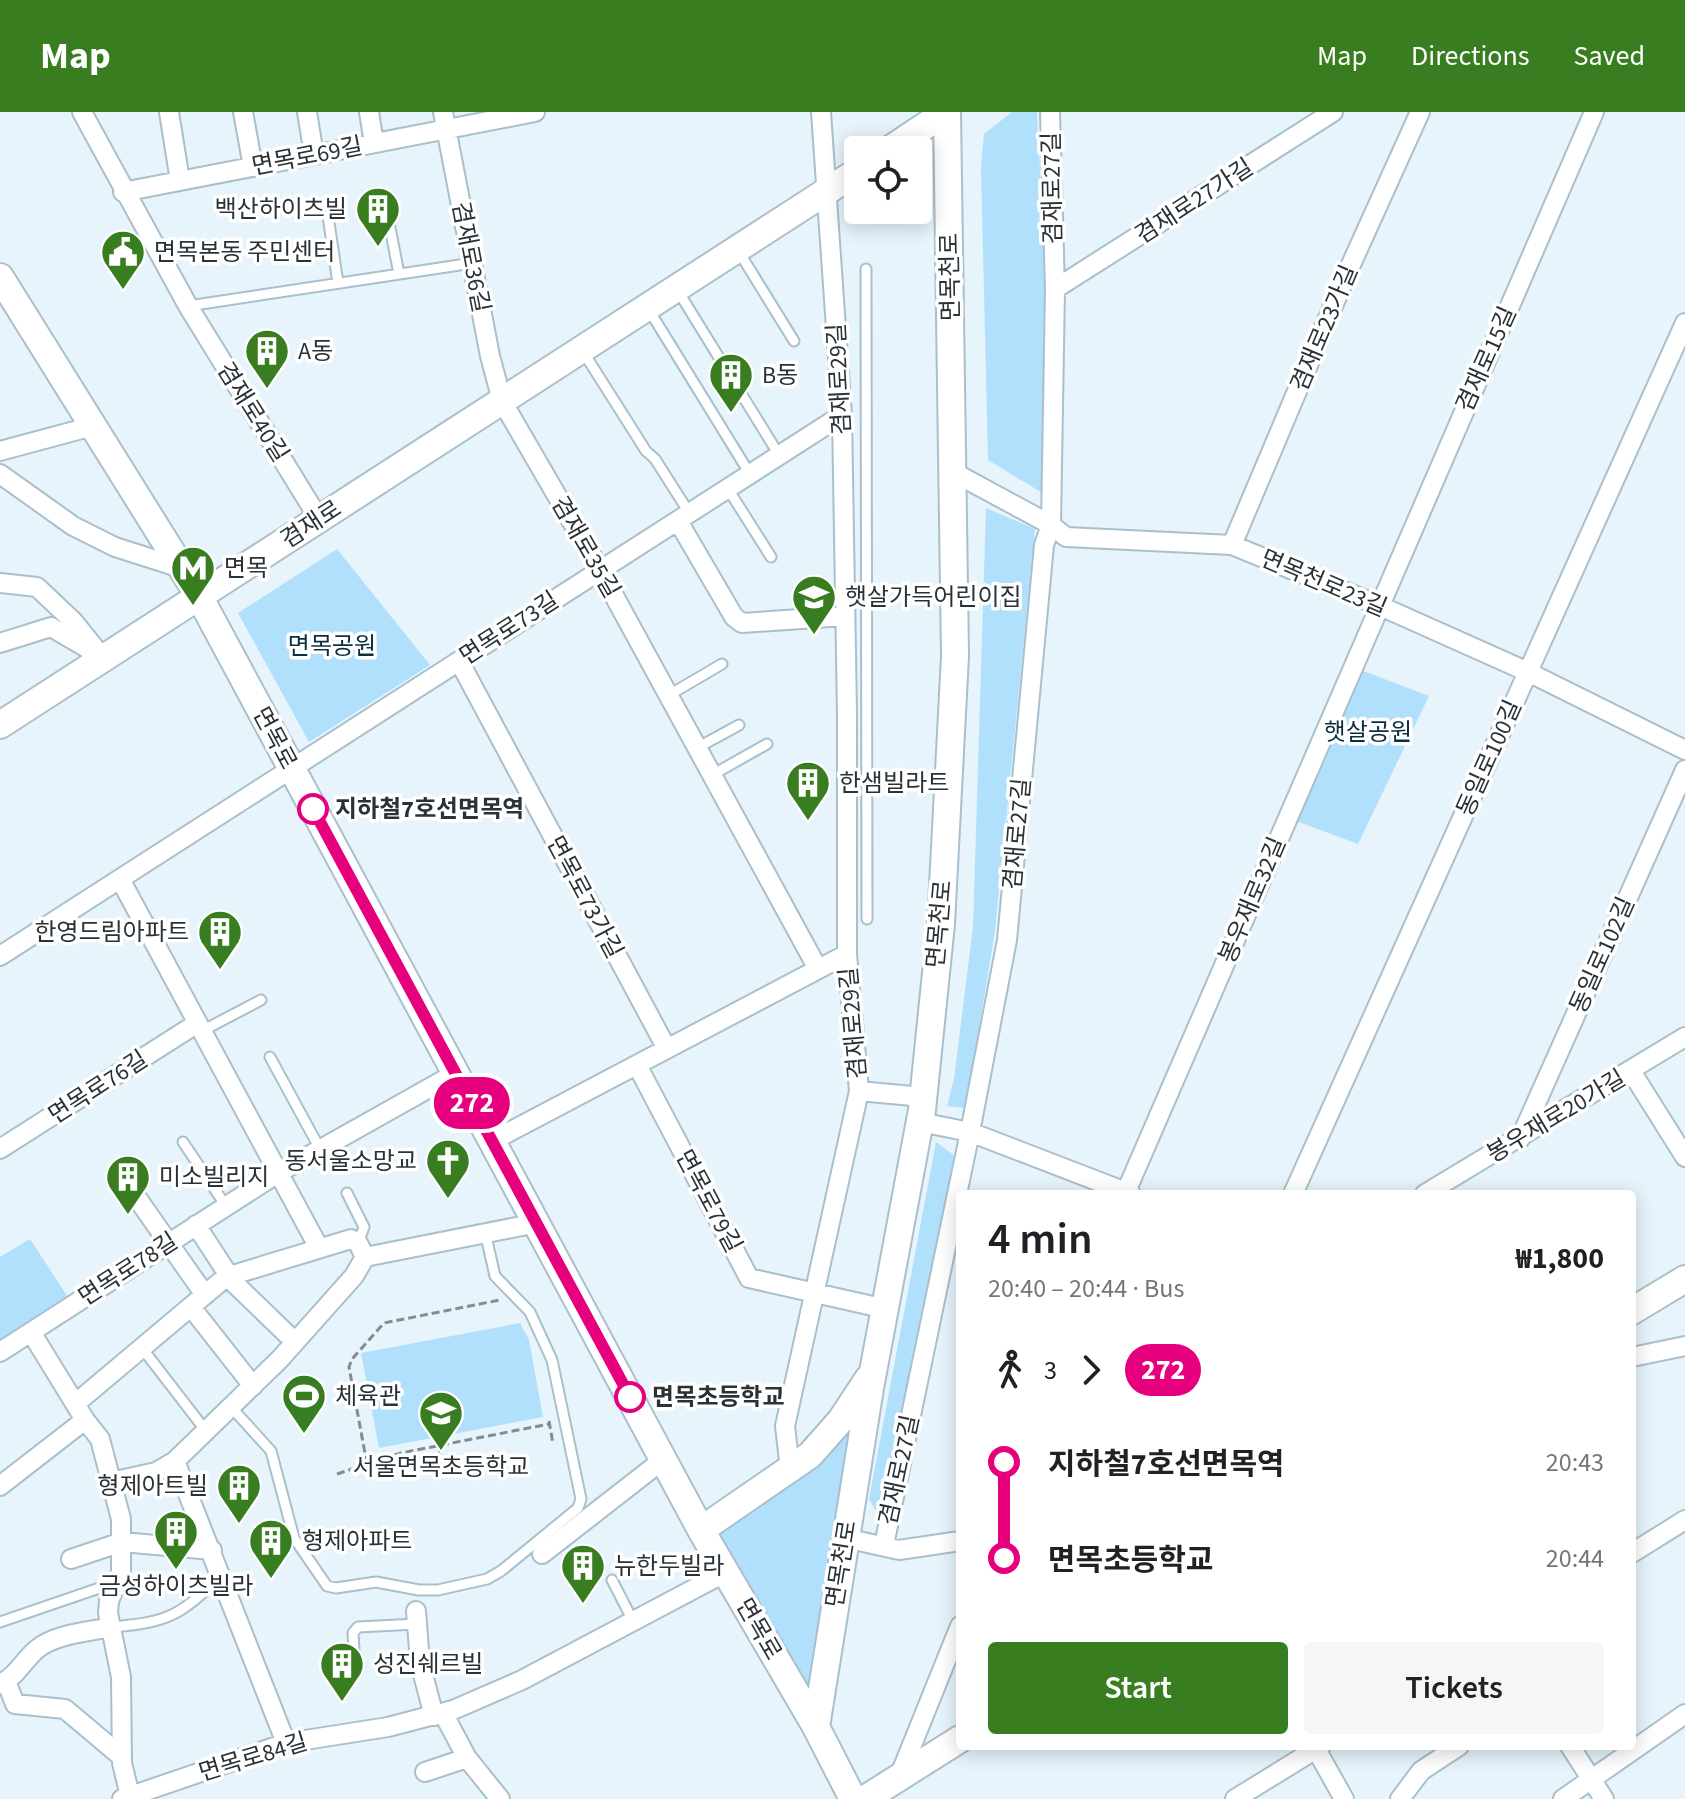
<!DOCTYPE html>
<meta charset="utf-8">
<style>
body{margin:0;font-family:"Source Sans 3","Noto Sans KR",sans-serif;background:#f6f6f6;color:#202124;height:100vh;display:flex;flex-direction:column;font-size:30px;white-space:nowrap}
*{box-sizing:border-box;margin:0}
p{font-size:26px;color:#757577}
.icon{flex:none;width:44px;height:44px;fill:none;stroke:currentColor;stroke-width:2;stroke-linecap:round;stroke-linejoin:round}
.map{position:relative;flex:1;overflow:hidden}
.details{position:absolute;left:956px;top:1078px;width:680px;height:560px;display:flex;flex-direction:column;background:#fff;border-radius:8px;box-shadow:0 4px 20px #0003}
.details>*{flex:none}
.badge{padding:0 16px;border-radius:26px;font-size:28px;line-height:52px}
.tools{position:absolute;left:844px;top:24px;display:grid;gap:16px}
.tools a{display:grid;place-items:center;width:88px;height:88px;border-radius:8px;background:#fff;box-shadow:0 4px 20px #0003;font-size:40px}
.map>.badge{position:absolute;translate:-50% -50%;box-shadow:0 0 0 4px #fff}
.legs{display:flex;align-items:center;gap:12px;height:88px;padding:0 32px;font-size:26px}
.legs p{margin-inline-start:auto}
.overview{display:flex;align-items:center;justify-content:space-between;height:136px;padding:0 32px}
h1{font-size:44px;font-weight:600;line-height:60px}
.cta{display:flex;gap:16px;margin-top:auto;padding:16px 32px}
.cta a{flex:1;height:92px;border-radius:8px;background:#387d20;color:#fff;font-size:32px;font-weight:600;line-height:92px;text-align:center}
.cta a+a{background:#f6f6f6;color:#202124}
ul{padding:0 32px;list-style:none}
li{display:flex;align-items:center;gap:28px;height:96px;font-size:30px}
li i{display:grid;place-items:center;width:12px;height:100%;margin:0 10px;background:currentColor}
li i::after{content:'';width:20px;height:20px;margin:-10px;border:6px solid;border-radius:50%;background:#fff}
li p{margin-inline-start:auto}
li:first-child i{background:linear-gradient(#0000 50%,currentColor 0)}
li:last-child i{background:linear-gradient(currentColor 50%,#0000 0)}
header{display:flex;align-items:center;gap:48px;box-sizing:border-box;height:112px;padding:0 40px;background:#387d20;color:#fff}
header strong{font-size:38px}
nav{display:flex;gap:44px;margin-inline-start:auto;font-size:28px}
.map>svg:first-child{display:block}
.green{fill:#b1e0fd}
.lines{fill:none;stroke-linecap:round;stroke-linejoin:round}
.lane-casing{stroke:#aabfcc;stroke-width:13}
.street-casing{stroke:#aabfcc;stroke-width:22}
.secondary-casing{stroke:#aabfcc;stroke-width:30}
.path{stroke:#828d93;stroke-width:3;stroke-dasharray:8 4;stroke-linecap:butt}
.lane{stroke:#fff;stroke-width:9}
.street{stroke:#fff;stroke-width:18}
.secondary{stroke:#fff;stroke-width:26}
.line-1-casing{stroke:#fff;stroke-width:18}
.line-1{stroke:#e6007e;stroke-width:12}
.stop-1-dot{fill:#fff;stroke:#e6007e;stroke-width:4}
.labels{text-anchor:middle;stroke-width:7;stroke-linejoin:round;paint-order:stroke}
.street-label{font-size:24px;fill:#2a3237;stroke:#fff}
.poi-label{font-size:24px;fill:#2a3237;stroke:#fff;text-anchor:start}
.park-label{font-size:24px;fill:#0c2e3f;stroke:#fff}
.stop-label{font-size:24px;font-weight:bold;fill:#2a3237;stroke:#fff;text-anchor:start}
</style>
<header>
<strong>Map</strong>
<nav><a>Map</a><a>Directions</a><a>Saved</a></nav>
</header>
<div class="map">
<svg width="1685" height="1687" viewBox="0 0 1685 1687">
<rect width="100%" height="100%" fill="#e7f4fc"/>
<path class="green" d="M 1012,0 L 1037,0 L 1046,169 L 1044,382 L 988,348 L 981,56 L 984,22 Z
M 986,396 L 1035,417 L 995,819 L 966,996 L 947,994 L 954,967 L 973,815 Z
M 337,437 L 430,553 L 309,630 L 238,501 Z
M 1353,555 L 1429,584 L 1358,732 L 1288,706 Z
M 936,1030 L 959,1047 L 879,1404 L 869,1387 Z
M 30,1127 L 73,1193 L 0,1240 L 0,1145 Z
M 520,1211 L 529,1228 L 543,1305 L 379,1336 L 361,1241 Z
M 874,1257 L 816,1615 L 701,1418 L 790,1357 Z"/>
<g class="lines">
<g class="lane-casing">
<path id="lane" d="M 386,95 L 399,162
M 328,104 L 338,171
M 739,140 L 794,229
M 866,157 L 867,807
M 678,179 L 779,343
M 188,194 L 473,151
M 649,198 L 750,362
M 582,238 L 646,339 L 655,347 L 690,402
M 728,377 L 771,445
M 669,583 L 722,552
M 697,636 L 739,613
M 712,663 L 767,632
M 200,920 L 261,888
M 270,945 L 320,1037
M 183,1030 L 226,1094
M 347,1081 L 364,1115 L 358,1131
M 142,1236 L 206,1319
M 231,1295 L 271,1339 L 294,1426 L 327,1474 L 336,1476 L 376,1470 L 419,1478 L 438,1478 L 487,1467 L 501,1459 L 578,1396 L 581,1387 L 552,1248 L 530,1200 L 495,1164 L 485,1120
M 612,1468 L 633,1509
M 0,1510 L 114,1471
M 111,1515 C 170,1510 179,1504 222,1463
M 354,1538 L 353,1521 L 358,1515 L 417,1512"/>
</g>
<g class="street-casing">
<path id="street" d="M 82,0 L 188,194 L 319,407
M 169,0 L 180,69
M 243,0 L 253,55
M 307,0 L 314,43
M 369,0 L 374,31
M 443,0 L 490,244 L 502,289 L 600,458 L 818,857
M 123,80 L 535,0
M 1055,177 L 1333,0
M 0,339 L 93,314
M 953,360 L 1051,413 L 1066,425 L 1232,433 L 1378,493 L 1528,560 L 1685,638
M 0,362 L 73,414 L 115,435 L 181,456
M 678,409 L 734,505 L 742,511 L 845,504
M 1232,433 L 1344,168 L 1420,0
M 0,471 L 37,475 L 74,510 L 102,545
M 0,531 L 51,515 L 92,539
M 459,549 L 667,937
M 120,767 L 319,1136
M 0,844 L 842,303
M 637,953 L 749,1166 L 886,1197
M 1631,959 L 1685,1045
M 859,979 L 923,985
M 920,1010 L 970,1020 L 1131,1082
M 1520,1027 L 1685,658
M 492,1029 L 847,842
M 0,1037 L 196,912
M 123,1066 L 205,1183
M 1125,1082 L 1594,0
M 1293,1082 L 1685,211
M 1425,1082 L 1685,925
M 196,1113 L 233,1170 L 295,1230
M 191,1195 L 253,1274
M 31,1220 L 85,1308 L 100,1327 L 121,1407 L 121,1460 L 109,1489 L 108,1501 L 121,1565 L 122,1651 L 130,1684
M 0,1240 L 278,1061 L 456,961
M 1632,1245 L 1685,1234
M 75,1292 L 226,1165 L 351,1127 L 358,1131 L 365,1145 L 537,1111
M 790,1357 L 785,1314 L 859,979 L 847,842 L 847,602 L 842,303 L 821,0
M 111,1370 L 156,1360 L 175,1349
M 0,1374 L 85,1308
M 845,1426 L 899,1438 L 960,1429
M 884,1433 L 970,1020 L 1007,828 L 1044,433 L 1051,413 L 1055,177 L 1050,0
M 1632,1441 L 1685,1408
M 542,1442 L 664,1347
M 71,1447 L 122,1430 L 212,1438
M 416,1499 L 420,1551 L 434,1604
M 6,1569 L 15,1592 L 65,1597 L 122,1645
M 0,1572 C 17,1564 23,1549 37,1537 C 55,1522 88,1520 111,1515
M 286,1631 L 175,1349 L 280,1247 L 354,1164 L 365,1145
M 1570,1634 L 1604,1687
M 1316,1637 L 1344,1687
M 467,1646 L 500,1687
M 425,1660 L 467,1646 L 443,1601
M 899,1665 L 960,1514
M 122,1687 L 286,1631 L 388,1615 L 453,1598 L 522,1568 L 726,1460
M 1235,1687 L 1321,1634
M 1400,1687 L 1421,1659 L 1459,1634
M 1563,1687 L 1685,1602"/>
</g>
<g class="secondary-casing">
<path id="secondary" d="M 889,38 L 946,0
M 0,165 L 199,484 L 701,1418 L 816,1615 L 853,1687
M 0,613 L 858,59
M 1632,1199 L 1685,1167
M 701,1418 L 810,1343 L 841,1308 L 868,1267
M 816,1615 L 870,1276 L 922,998 L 941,812 L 955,544 L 947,0
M 865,1687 L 960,1627"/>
</g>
<path class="path" d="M 549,1309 L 553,1332
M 439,1334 L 442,1354
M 367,1352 L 349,1255 L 352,1247 L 384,1211 L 500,1188
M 337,1362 L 401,1341 L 549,1312"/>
<use href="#lane" class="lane"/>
<use href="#street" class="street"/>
<use href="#secondary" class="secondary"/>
</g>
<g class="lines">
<g class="line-1-casing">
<path id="line-1" d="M 313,697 L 630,1285"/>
</g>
<use href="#line-1" class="line-1"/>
</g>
<defs>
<g id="building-pin" transform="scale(2.3)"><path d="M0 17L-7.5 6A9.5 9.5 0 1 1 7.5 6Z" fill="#387d20" stroke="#fff"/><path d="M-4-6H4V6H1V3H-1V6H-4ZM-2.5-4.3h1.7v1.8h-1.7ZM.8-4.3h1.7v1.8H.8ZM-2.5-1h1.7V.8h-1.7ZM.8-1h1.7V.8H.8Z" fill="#fff"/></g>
<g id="civic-pin" transform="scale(2.3)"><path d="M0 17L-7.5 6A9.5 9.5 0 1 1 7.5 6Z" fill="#387d20" stroke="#fff"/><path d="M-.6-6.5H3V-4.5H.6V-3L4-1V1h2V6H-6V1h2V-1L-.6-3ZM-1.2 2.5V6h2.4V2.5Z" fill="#fff"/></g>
<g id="metro-pin" transform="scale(2.3)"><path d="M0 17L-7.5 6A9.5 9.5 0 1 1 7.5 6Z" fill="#387d20" stroke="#fff"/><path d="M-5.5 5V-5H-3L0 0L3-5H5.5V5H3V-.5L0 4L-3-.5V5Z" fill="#fff"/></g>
<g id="school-pin" transform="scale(2.3)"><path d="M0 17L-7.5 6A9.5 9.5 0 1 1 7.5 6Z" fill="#387d20" stroke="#fff"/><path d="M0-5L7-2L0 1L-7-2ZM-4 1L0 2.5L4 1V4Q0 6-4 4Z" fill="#fff"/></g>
<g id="church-pin" transform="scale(2.3)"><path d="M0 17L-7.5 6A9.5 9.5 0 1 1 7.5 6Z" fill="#387d20" stroke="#fff"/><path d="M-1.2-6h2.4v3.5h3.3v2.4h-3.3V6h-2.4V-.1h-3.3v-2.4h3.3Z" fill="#fff"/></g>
<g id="stadium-pin" transform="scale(2.3)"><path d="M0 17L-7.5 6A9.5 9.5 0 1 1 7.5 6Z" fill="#387d20" stroke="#fff"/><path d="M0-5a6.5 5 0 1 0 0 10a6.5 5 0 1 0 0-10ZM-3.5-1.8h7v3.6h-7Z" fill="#fff"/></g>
</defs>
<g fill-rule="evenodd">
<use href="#building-pin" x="378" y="97"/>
<use href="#civic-pin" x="123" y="140"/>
<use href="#building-pin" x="267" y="239"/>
<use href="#building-pin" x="731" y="263"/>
<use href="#metro-pin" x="193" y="456"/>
<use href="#school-pin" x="814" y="485"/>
<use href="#building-pin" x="808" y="671"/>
<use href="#building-pin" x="220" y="820"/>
<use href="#church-pin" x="448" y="1049"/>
<use href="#building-pin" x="128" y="1065"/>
<use href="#stadium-pin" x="304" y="1284"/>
<use href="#school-pin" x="441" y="1301"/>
<use href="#building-pin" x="239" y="1374"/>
<use href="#building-pin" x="176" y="1420"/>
<use href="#building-pin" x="271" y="1429"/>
<use href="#building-pin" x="583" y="1454"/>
<use href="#building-pin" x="342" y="1552"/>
</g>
<g class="stop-1-dot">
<circle cx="313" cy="697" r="14"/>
<circle cx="630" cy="1285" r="14"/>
</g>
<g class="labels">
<g class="street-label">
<text transform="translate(307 44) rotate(-11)" y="8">면목로69길</text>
<text transform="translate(1052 76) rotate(-91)" y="8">겸재로27길</text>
<text transform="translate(1194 89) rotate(-33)" y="8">겸재로27가길</text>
<text transform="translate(471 145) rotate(79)" y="8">겸재로36길</text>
<text transform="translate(950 165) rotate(-91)" y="8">면목천로</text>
<text transform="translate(1324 216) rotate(-67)" y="8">겸재로23가길</text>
<text transform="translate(1486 247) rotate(-66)" y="8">겸재로15길</text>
<text transform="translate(839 267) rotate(-93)" y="8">겸재로29길</text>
<text transform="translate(253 300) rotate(58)" y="8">겸재로40길</text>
<text transform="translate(311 412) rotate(-33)" y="8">겸재로</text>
<text transform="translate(586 435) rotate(60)" y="8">겸재로35길</text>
<text transform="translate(1324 471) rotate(23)" y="8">면목천로23길</text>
<text transform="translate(509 516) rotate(-33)" y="8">면목로73길</text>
<text transform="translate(275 626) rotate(62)" y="8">면목로</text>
<text transform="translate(1489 646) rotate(-66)" y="8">동일로100길</text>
<text transform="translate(1017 722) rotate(-85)" y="8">겸재로27길</text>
<text transform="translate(585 785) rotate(62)" y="8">면목로73가길</text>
<text transform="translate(1252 788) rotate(-67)" y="8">봉우재로32길</text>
<text transform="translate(939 812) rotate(-85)" y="8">면목천로</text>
<text transform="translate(1602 843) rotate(-66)" y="8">동일로102길</text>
<text transform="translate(853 911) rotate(-95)" y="8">겸재로29길</text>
<text transform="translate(98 975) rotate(-33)" y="8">면목로76길</text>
<text transform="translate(1556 1004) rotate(-31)" y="8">봉우재로20가길</text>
<text transform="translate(709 1089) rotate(62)" y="8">면목로79길</text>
<text transform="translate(128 1157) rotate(-33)" y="8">면목로78길</text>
<text transform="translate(899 1358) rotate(-78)" y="8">겸재로27길</text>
<text transform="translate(841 1452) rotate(-81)" y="8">면목천로</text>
<text transform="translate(759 1517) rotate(60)" y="8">면목로</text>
<text transform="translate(253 1645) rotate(-17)" y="8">면목로84길</text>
</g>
<g class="poi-label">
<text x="347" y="105" text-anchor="end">백산하이츠빌</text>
<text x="154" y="148">면목본동 주민센터</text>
<text x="298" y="247">A동</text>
<text x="762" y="271">B동</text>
<text x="224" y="464">면목</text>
<text x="845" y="493">햇살가득어린이집</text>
<text x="839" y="679">한샘빌라트</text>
<text x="189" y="828" text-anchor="end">한영드림아파트</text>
<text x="417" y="1057" text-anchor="end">동서울소망교</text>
<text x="159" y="1073">미소빌리지</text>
<text x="335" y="1292">체육관</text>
<text x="441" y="1363" text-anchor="middle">서울면목초등학교</text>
<text x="208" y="1382" text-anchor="end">형제아트빌</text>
<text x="302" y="1437">형제아파트</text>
<text x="614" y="1462">뉴한두빌라</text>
<text x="176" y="1482" text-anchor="middle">금성하이츠빌라</text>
<text x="373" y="1560">성진쉐르빌</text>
</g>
<g class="park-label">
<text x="332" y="542">면목공원</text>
<text x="1368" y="628">햇살공원</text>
</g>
<g class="stop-label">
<text x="335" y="705">지하철7호선면목역</text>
<text x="652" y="1293">면목초등학교</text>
</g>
</g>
</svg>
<div class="tools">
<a><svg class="icon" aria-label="locate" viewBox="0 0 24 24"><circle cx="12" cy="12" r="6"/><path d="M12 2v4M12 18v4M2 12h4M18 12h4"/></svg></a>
</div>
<b class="badge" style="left:472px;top:991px;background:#e6007e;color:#fff">272</b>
<section class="details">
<div class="overview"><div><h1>4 min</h1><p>20:40 – 20:44 · Bus</p></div><b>₩1,800</b></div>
<div class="legs"><svg class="icon" aria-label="walk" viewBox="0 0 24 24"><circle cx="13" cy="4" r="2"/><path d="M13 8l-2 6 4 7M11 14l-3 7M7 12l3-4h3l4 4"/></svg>3<svg class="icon" aria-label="forward" viewBox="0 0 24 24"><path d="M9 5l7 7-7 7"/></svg><b class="badge" style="background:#e6007e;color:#fff">272</b></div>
<ul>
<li><i style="color:#e6007e"></i><b>지하철7호선면목역</b><p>20:43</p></li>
<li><i style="color:#e6007e"></i><b>면목초등학교</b><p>20:44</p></li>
</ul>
<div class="cta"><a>Start</a><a>Tickets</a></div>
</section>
</div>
